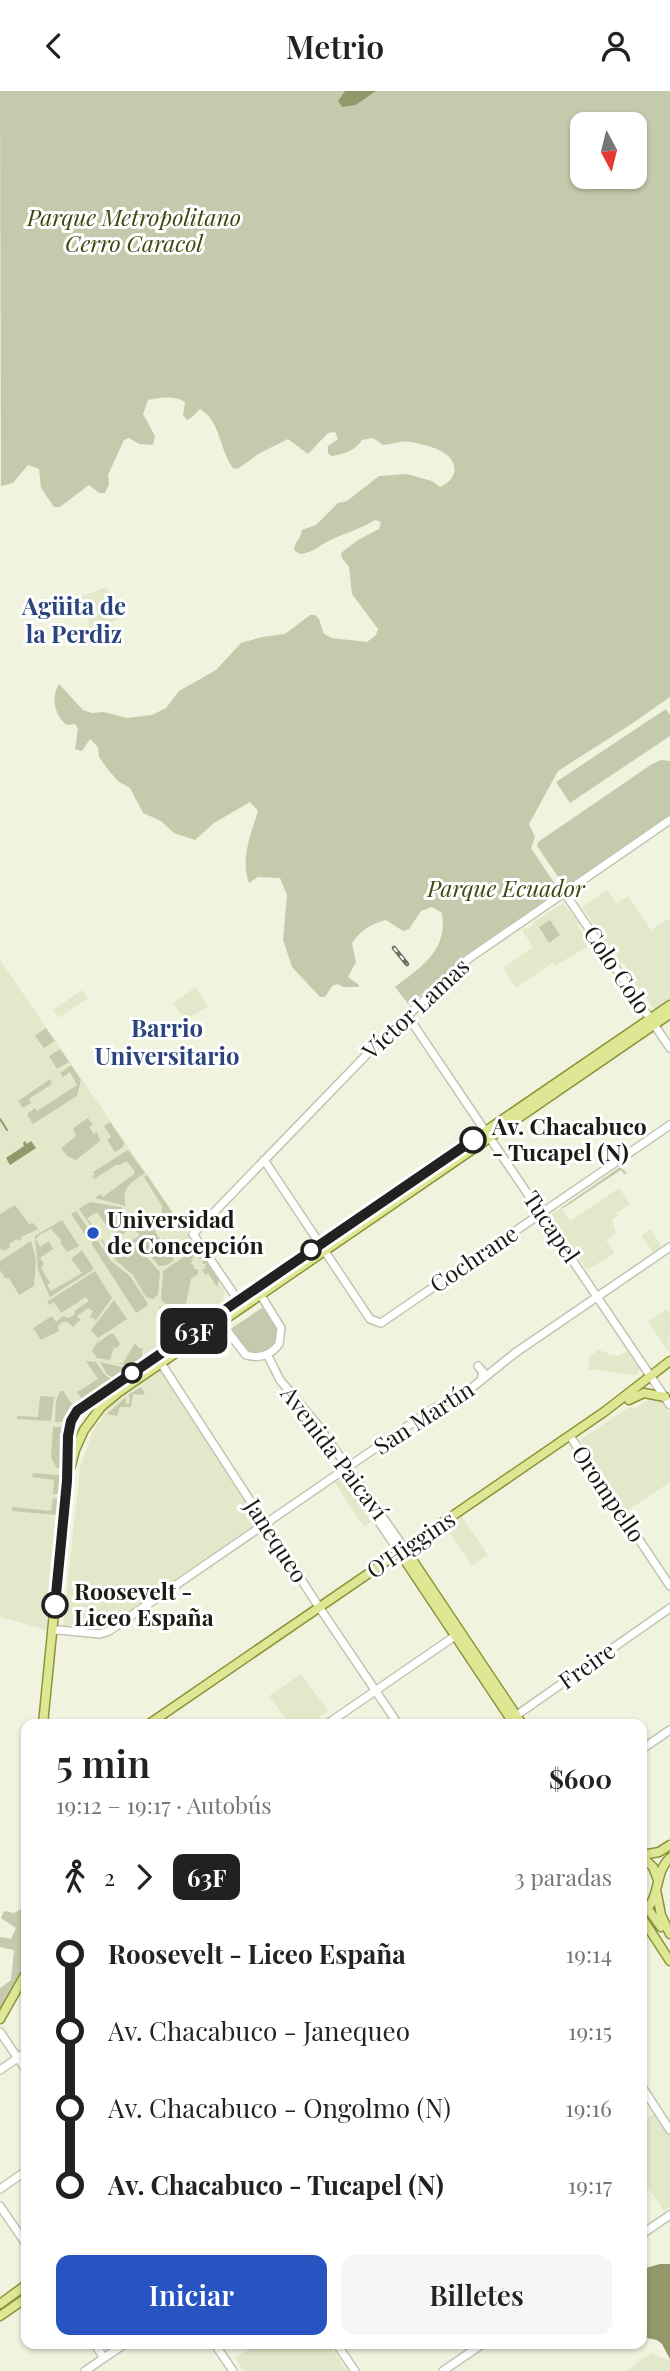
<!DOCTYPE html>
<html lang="es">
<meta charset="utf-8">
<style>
body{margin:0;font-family:"Playfair Display",serif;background:#f6f6f6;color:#222;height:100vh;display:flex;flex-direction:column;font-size:26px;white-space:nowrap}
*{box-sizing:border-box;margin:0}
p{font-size:23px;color:#767676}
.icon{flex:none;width:38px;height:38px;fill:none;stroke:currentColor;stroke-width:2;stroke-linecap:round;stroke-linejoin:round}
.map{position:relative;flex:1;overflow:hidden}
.details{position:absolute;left:21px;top:1628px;width:626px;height:630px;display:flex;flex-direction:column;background:#fff;border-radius:14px;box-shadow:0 2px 5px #0004}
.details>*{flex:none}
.badge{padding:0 14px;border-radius:10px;font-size:24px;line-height:46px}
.needle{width:46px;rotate:173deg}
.buttons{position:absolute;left:570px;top:21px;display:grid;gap:14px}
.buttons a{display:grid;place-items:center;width:77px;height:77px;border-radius:14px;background:#fff;box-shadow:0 2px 5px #0004;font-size:35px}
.map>.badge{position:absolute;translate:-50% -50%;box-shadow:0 0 0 4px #fff}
.legs{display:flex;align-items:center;gap:10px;height:77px;padding:0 35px;font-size:23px}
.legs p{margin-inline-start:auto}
.head{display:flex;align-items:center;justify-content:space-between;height:119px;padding:0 35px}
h1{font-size:38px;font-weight:600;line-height:52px}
.cta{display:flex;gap:14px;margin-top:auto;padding:14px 35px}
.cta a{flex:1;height:80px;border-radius:14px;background:#2854c2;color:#fff;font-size:28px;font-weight:600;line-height:80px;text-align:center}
.cta a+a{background:#f6f6f6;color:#222}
ul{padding:0 35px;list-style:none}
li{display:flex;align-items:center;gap:24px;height:77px;font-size:26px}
li i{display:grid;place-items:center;width:10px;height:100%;margin:0 9px;background:currentColor}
li i::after{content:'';width:18px;height:18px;margin:-9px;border:5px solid;border-radius:50%;background:#fff}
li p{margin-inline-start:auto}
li:first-child i{background:linear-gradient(#0000 50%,currentColor 0)}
li:last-child i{background:linear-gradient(currentColor 50%,#0000 0)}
header{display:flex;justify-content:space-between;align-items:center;height:91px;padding:0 35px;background:#fff;font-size:32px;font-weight:600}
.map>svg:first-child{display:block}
.built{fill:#e3e8cb}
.green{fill:#c6caad;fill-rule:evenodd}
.water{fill:#92986a}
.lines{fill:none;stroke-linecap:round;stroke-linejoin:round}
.stream{stroke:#92986a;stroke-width:2}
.secondary-casing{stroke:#c1c5b0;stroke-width:10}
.primary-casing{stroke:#8c9439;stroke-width:11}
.secondary{stroke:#fff;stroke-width:7}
.primary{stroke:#dfe694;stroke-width:8}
.rail-casing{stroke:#6b6d60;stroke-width:4.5}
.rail{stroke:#fff;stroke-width:2;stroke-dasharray:5;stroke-linecap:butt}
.line-1-casing{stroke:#fff;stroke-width:16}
.line-1{stroke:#212121;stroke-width:10}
.stop-1-dot{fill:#fff;stroke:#212121;stroke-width:3.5}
.poi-dot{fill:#2854c2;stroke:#fff;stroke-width:2.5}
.labels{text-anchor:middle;stroke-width:6;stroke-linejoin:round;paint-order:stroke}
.park-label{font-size:23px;font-style:italic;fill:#42470e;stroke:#fff}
.street-label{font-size:23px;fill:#1b1c15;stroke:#fff}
.stop-label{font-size:23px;font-weight:bold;fill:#1b1c15;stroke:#fff;text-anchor:start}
.poi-label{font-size:23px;font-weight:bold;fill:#1b1c15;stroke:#fff;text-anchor:start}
.neighbourhood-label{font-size:24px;font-weight:bold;fill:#2c457e;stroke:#fff}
</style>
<header><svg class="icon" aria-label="back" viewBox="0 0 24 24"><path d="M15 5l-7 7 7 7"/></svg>Metrio<svg class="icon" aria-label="person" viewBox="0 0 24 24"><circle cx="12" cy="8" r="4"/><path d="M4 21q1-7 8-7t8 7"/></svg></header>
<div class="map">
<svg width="670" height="2280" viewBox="0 0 670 2280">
<rect width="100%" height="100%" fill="#f0f4de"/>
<path class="built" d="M 106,496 L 123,525 L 103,537 L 89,540 L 88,523 L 75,508 Z
M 607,799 L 616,813 L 628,805 L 651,839 L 670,827 L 670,909 L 655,919 L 624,878 L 626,876 L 624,872 L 620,873 L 617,864 L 614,863 L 582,816 Z
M 563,812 L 579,832 L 577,834 L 590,854 L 555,875 L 552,872 L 516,897 L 503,877 L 533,856 L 522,839 L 526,836 L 530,838 L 535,830 Z
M 0,869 L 194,1152 L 225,1201 L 222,1214 L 150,1263 L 257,1427 L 258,1435 L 107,1538 L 63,1535 L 80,1377 L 92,1342 L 103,1325 L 73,1318 L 67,1327 L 65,1336 L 47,1539 L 0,1526 Z
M 196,896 L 208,915 L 185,929 L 173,912 Z
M 82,899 L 88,907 L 58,927 L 53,919 Z
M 619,1097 L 630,1113 L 616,1122 L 618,1125 L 612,1128 L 616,1142 L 606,1149 L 615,1162 L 587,1179 L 552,1126 L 552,1123 L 561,1117 L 570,1130 Z
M 650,1138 L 662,1155 L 653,1161 L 641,1145 Z
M 666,1218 L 670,1224 L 669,1261 L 648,1231 Z
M 598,1259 L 606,1261 L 609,1264 L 619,1265 L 627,1260 L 639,1277 L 638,1282 L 634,1284 L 588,1278 L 590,1265 Z
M 651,1307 L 660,1308 L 670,1324 L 670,1391 L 627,1420 L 580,1349 L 631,1315 L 634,1318 Z
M 342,1387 L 371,1431 L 364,1436 L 335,1392 Z
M 462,1426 L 488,1464 L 472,1475 L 446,1437 Z
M 301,1583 L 328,1620 L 310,1633 L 290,1633 L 269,1605 Z
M 655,2022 L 670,2044 L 670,2116 L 664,2120 L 642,2089 L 642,2031 Z
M 259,2252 L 328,2252 L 347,2280 L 244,2280 L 235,2267 Z
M 651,2262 L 670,2270 L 670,2280 L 626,2280 Z"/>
<path class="green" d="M 0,0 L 345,0 L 343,4 L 356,14 L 376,0 L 670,0 L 670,606 L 630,634 L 558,680 L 529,733 L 535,746 L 531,757 L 557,796 L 557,801 L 479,856 L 409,914 L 395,896 C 421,876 448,860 442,822 L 432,816 L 421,820 L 409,838 L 403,840 L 386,829 C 371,833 361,839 352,852 L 356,871 L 348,886 L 359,894 L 358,896 L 343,896 L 338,893 L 332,895 L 325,906 L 320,906 L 292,876 L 283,849 L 287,804 L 280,787 L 258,786 L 249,792 C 240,768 251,743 258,720 L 250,711 L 214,732 L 195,749 L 174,742 L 161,730 L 143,722 L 130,697 L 119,691 L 109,680 L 99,666 L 98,656 L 90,648 L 82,660 L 75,658 L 78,638 L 75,633 L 67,634 C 55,625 50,607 59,593 L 83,619 L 92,622 L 104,621 L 127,627 L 152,624 L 166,617 L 179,600 L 216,579 L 241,552 L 262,546 L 285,543 L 310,524 L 315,524 L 319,528 L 324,543 L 332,547 L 367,551 L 376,544 L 378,538 L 352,503 L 349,476 L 342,467 L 341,462 L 358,449 L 379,438 L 381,431 L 375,429 C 359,439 341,443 325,452 C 316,457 311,462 300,463 L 294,459 C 294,452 301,447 302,439 L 316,434 L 338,412 L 347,410 L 379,385 L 407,383 L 432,390 L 440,396 C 457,389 460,372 444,362 C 436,356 421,353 411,351 C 402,349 393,353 383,354 L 373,347 L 362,349 C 355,360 344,363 331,365 L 328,362 L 328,355 L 338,348 L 335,341 L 328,342 L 308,363 L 288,348 L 260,362 L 239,377 L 234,378 C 219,360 221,330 200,318 L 191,327 L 187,329 L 183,324 L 185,311 C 173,304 161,307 148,309 L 143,323 L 155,345 L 153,354 L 139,353 L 129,347 L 124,349 L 108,384 L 109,393 L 105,402 L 99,402 L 89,394 L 60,416 L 54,416 L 41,397 L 39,378 L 28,374 L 13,392 L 1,395 ZM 583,33 L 635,33 L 635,86 L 583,86 Z
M 666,618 L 670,624 L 670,645 L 570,712 L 556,691 Z
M 661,669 L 670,670 L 670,725 L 570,793 L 563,793 L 537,755 L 538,751 L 652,673 Z
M 550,829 L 560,844 L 549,852 L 539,836 Z
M 46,937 L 55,950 L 44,957 L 35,945 Z
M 60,958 L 69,971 L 57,978 L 49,965 Z
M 71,974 L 81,989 L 77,1005 L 33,1033 L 27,1023 L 35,1017 L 37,1020 L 77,994 L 70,981 L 63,986 L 60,982 Z
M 50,988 L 52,993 L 29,1008 L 31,1012 L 23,1017 L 18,1010 Z
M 88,1027 L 93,1034 L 89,1036 L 94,1043 L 97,1041 L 100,1050 L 76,1069 L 67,1065 L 61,1057 L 76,1045 L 73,1037 Z
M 110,1031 L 124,1051 L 123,1056 L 115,1061 L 107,1049 L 111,1046 L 104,1035 Z
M 128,1059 L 145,1082 C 132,1091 120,1097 126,1115 L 95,1107 L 100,1103 L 103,1106 L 134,1083 L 135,1080 L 126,1070 L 120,1074 L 116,1074 L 94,1088 L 92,1085 L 95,1084 L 93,1081 Z
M 620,1076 L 627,1082 L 624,1083 L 621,1079 L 562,1118 L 561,1117 Z
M 147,1084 L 172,1121 L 154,1132 L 136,1127 L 134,1124 L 141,1119 L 146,1126 L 152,1122 L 159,1125 L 162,1121 L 162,1115 L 144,1086 Z
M 90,1111 L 121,1116 L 135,1132 L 152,1136 L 174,1169 L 167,1174 L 159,1175 L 137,1150 L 111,1166 L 101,1149 L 102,1148 L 111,1163 L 140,1144 L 132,1137 L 120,1145 L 113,1134 L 106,1134 L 97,1121 L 87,1127 L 97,1140 L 95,1141 L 79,1118 Z
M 15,1114 L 29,1133 L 33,1132 L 38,1138 L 21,1146 L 22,1148 L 19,1150 L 17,1148 L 9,1153 L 10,1156 L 4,1160 L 2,1158 L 0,1159 L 0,1123 Z
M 76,1120 L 94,1145 L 88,1148 L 71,1123 Z
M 62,1129 L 79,1155 L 67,1161 L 60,1151 L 62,1150 L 51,1138 L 39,1144 L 36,1148 L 40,1156 L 49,1150 L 53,1158 L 40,1167 L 44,1173 L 41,1177 L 50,1192 L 47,1194 L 51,1200 L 82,1182 L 71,1168 L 82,1159 L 94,1178 L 50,1206 L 38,1179 L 35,1145 Z
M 31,1150 L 36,1169 L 34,1195 L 19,1204 L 9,1187 L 5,1187 L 0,1179 L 0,1170 Z
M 94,1150 L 98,1150 L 111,1170 L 130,1185 L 148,1213 L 147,1215 L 136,1222 L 91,1152 Z
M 136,1154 L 160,1181 L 158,1204 L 153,1208 L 146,1206 L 133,1184 L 114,1168 Z
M 197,1157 L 219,1190 L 217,1196 L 208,1182 L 205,1184 L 202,1178 L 205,1178 L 206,1173 L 203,1173 L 202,1168 L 199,1167 L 198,1163 L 194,1163 L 191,1173 L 194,1174 L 194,1178 L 198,1178 L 198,1183 L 191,1188 L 186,1212 L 191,1219 L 198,1215 L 203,1222 L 213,1216 L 213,1220 L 197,1231 L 198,1229 L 187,1221 L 164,1212 L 161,1208 L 163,1180 Z
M 95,1180 L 112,1207 L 96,1229 L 90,1226 L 93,1220 L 88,1217 L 77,1225 L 80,1229 L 73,1236 L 67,1231 L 62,1231 L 58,1235 L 59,1240 L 41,1249 L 33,1237 L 52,1225 L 56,1231 L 63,1225 L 69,1227 L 75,1223 L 74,1220 L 89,1210 L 86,1206 L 61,1222 L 54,1211 L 49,1214 L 47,1211 Z
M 114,1209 L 127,1228 L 98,1247 L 91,1239 Z
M 159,1215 L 188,1225 L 194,1231 L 193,1234 L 168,1250 L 155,1248 L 160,1246 L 158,1239 L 177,1237 L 180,1227 L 160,1226 Z
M 265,1215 C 274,1230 289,1254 264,1261 C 258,1263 253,1265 247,1261 C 240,1257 234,1246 229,1239 Z
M 110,1243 L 114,1243 L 120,1253 L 117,1257 L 114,1256 L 110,1269 L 97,1267 L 92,1260 L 96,1253 Z
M 135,1252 L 140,1258 L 143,1256 L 141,1271 L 133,1275 L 116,1272 L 123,1272 Z
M 86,1270 L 96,1271 L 105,1284 L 113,1289 L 83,1310 L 77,1301 L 98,1288 Z
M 100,1271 L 131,1278 L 115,1288 L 107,1283 Z
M 141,1296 L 145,1302 L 142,1304 L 133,1303 L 131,1316 L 120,1316 L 117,1325 L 107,1323 L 126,1306 L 126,1313 L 129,1313 L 130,1307 L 128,1304 Z
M 60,1300 L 63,1300 L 74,1316 L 66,1331 L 55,1331 L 56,1310 Z
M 40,1305 L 54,1306 L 51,1330 L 17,1328 L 17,1325 L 38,1326 Z
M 53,1336 L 65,1336 L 62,1377 L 57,1377 L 51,1367 Z
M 33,1382 L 55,1384 L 56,1386 L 56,1384 L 62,1384 L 60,1403 L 53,1403 L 54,1389 L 32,1386 Z
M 53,1407 L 60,1408 L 57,1424 L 12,1420 L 12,1416 L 51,1420 Z
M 23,1817 L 26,1820 L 26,1878 L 0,1921 L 0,1897 L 11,1889 L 14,1859 L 0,1856 L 0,1846 L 11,1848 L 16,1837 L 1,1827 L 4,1820 L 14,1822 Z"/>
<path class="water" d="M 345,0 L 376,0 L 356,14 L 342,16 L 338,10 Z
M 25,1050 L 27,1053 L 31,1050 L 36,1057 L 10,1074 L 6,1067 L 24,1055 L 23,1052 Z
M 660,2173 L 670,2173 L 670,2268 L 662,2253 L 657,2249 L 642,2246 L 642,2178 Z"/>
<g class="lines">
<path class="stream" d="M 0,1028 L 7,1039"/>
<g class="secondary-casing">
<path id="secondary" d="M 564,801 L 670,957
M 407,924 L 670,1314
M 264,1069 L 370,1228 L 381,1232 L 670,1034
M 238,1209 L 193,1143 L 373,957 L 468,868 L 670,729
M 218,1228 L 246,1264 C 259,1268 271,1264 279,1253 L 281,1237 L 260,1203
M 267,1263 L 280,1289 L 317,1333 L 405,1458
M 159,1269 L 319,1516 L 398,1633
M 478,1275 L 483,1281 L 481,1289
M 570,1345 L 670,1495
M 344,1379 L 400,1462
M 52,1540 L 58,1539 L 100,1543 L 109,1540 L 431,1319 L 474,1295 L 515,1262 L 670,1156
M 327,1633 L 455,1545
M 504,1633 L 670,1517
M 642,1658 L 670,1639
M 0,1941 L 26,1979
M 0,1979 L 26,1961
M 642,1996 L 670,2039
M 0,2098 L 26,2080
M 0,2115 L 26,2153
M 642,2143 L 670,2124
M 94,2252 L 104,2267
M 214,2252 L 233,2280
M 336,2252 L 355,2280
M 85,2280 L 126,2252
M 443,2280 L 484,2252"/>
</g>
<g class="primary-casing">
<path id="primary" d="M 629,1309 L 644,1302 L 665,1306
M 67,1376 C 66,1353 66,1329 85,1314 L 670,914
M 405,1458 L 522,1633
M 400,1462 L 514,1633
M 43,1633 L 67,1390 L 75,1359 L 84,1339 L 101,1316 L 119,1301 L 670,923
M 149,1633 L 604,1321 L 670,1270
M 642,1764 L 659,1761 L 670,1754
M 642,1766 L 653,1776 L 658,1789
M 657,1803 L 661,1824 L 670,1843
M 642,1810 L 661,1836
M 642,1822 C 662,1808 653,1782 670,1767
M 642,1827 L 670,1870
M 0,1928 L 26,1882
M 0,2213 L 26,2194
M 0,2225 L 26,2207"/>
</g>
<use href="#secondary" class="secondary"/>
<use href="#primary" class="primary"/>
<g class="rail-casing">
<path id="rail" d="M 394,857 L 407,873"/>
</g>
<use href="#rail" class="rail"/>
</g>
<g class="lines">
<g class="line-1-casing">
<path id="line-1" d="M 55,1514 L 67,1390 L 68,1345 L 71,1330 L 77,1320 L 473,1049"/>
</g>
<use href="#line-1" class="line-1"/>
</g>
<g class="stop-1-dot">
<circle cx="473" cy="1049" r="12"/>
<circle cx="311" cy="1159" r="9"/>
<circle cx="132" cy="1282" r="9"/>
<circle cx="55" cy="1514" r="12"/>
</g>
<circle class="poi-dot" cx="93" cy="1142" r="7"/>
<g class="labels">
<g class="park-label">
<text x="134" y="135">Parque Metropolitano<tspan x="134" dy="26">Cerro Caracol</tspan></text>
<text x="506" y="806">Parque Ecuador</text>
</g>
<g class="street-label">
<text transform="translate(617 879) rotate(56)" y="8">Colo Colo</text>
<text transform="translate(416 918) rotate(-43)" y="8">Víctor Lamas</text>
<text transform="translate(551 1136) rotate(56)" y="8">Tucapel</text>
<text transform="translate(474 1168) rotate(-34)" y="8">Cochrane</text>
<text transform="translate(424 1327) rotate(-33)" y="8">San Martín</text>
<text transform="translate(334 1362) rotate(53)" y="8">Avenida Paicaví</text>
<text transform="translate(608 1403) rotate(56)" y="8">Orompello</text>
<text transform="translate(276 1450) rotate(57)" y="8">Janequeo</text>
<text transform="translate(411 1454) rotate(-34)" y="8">O'Higgins</text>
<text transform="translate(587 1575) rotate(-35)" y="8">Freire</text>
</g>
<g class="stop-label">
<text x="492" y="1044">Av. Chacabuco<tspan x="492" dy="26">- Tucapel (N)</tspan></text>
<text x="74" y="1509">Roosevelt -<tspan x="74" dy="26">Liceo España</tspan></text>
</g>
<g class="poi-label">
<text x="107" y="1137">Universidad<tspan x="107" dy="26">de Concepción</tspan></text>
</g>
<g class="neighbourhood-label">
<text x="74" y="524">Agüita de<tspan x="74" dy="28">la Perdiz</tspan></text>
<text x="167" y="946">Barrio<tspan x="167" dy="28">Universitario</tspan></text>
</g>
</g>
</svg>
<div class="buttons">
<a><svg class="needle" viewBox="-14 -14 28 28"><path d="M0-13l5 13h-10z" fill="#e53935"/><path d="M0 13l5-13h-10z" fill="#767676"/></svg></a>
</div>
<b class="badge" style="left:194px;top:1240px;background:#212121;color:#fff">63F</b>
<section class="details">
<div class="head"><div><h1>5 min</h1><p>19:12 – 19:17 · Autobús</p></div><b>$600</b></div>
<div class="legs"><svg class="icon" aria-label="walk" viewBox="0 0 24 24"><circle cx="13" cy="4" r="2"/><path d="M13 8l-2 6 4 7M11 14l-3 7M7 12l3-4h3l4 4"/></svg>2<svg class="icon" aria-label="forward" viewBox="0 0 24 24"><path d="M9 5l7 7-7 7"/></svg><b class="badge" style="background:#212121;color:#fff">63F</b><p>3 paradas</p></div>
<ul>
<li><i style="color:#212121"></i><b>Roosevelt - Liceo España</b><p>19:14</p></li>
<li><i style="color:#212121"></i><span>Av. Chacabuco - Janequeo</span><p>19:15</p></li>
<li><i style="color:#212121"></i><span>Av. Chacabuco - Ongolmo (N)</span><p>19:16</p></li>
<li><i style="color:#212121"></i><b>Av. Chacabuco - Tucapel (N)</b><p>19:17</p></li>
</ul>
<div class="cta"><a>Iniciar</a><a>Billetes</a></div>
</section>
</div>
